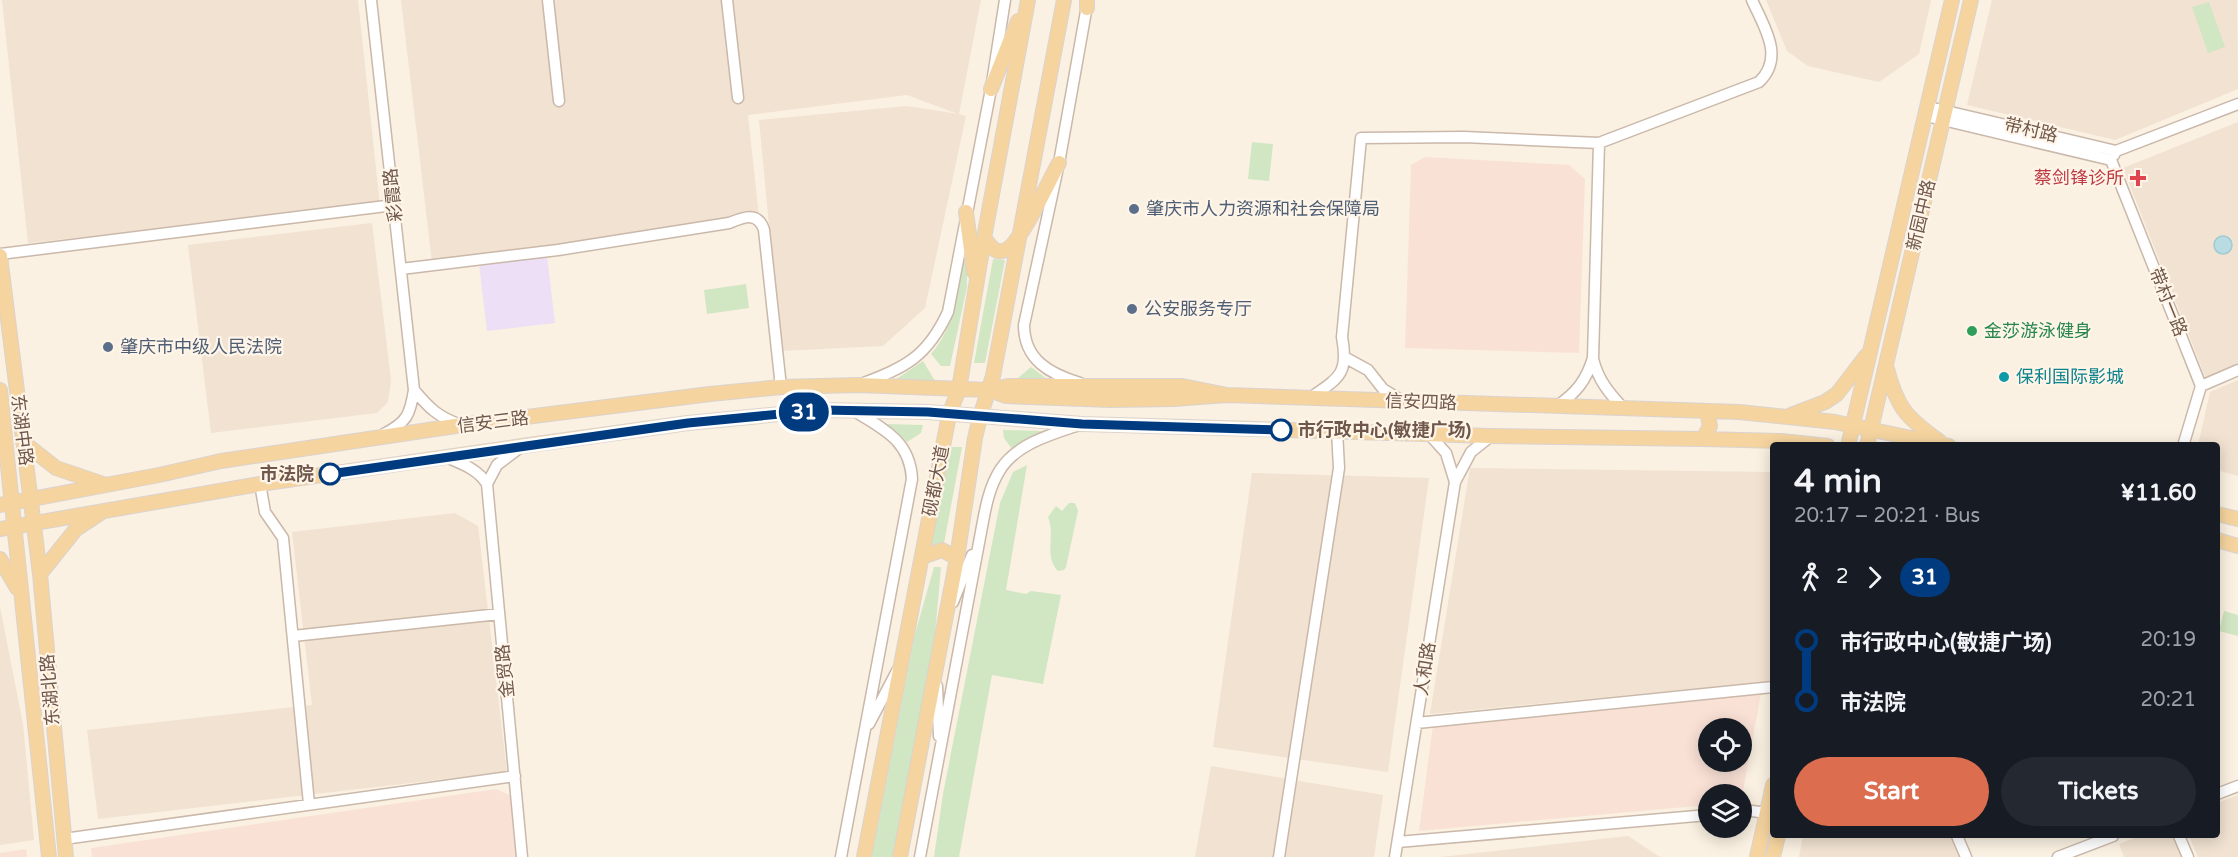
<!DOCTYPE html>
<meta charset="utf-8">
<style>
body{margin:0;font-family:"Varela Round","Noto Sans SC",sans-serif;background:#242831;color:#f1f3f6;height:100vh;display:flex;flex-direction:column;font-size:22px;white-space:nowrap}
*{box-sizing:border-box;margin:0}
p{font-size:20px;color:#9ea1a6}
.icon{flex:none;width:33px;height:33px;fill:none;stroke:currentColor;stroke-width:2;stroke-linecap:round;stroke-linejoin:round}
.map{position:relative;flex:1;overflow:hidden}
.details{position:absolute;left:1770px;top:442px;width:450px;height:396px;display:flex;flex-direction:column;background:#171b24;border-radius:6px;box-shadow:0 3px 15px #0003}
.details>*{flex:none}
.badge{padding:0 12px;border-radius:20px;font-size:21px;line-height:39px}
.tools{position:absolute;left:1698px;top:718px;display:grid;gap:12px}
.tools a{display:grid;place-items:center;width:54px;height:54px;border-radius:50%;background:#171b24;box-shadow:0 3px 15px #0003;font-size:30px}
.map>.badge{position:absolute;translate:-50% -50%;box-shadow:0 0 0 3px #fff}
.legs{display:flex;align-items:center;gap:9px;height:66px;padding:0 24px;font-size:20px}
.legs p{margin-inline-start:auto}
.summary{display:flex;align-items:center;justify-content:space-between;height:102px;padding:0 24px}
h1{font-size:33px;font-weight:800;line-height:45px}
.action{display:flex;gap:12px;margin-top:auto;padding:12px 24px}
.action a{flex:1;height:69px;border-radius:36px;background:#dc6d4f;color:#fff;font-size:24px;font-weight:800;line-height:69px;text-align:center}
.action a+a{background:#242831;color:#f1f3f6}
ul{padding:0 24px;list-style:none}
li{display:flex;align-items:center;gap:21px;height:60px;font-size:22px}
li i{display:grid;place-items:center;width:9px;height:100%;margin:0 8px;background:currentColor}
li i::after{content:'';width:15px;height:15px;margin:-8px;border:4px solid;border-radius:50%;background:#171b24}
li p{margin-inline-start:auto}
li:first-child i{background:linear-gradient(#0000 50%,currentColor 0)}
li:last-child i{background:linear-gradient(currentColor 50%,#0000 0)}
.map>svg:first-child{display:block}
.residential{fill:#f1e2d1}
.commercial{fill:#fae1d6;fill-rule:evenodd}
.education{fill:#eddff6}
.green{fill:#d1e6c2}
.water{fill:#b8dce2;stroke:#9fcbd3;stroke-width:1.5}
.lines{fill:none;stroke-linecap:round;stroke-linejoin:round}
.minor-casing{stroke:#cab8aa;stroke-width:13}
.major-casing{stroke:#dad3d0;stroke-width:16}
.minor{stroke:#fff;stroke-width:10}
.major{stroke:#f5d49f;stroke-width:14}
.line-1-casing{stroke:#fff;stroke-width:14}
.line-1{stroke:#003b80;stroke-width:9}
.health-dot{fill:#e0444e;stroke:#fef5e8;stroke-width:2}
.service-dot{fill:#5c6f8a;stroke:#fef5e8;stroke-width:2}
.leisure-dot{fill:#2e9e5b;stroke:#fef5e8;stroke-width:2}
.culture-dot{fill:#0f9aa8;stroke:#fef5e8;stroke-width:2}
.stop-1-dot{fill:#fff;stroke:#003b80;stroke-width:3}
.labels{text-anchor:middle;stroke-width:4.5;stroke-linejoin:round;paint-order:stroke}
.street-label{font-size:18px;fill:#70574b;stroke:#fef5e8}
.health-label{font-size:18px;fill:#be3a42;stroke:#fef5e8;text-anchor:end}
.service-label{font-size:18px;fill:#4e5e75;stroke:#fef5e8;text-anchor:start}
.leisure-label{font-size:18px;fill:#27864d;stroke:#fef5e8;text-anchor:start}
.culture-label{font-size:18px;fill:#0d838f;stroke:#fef5e8;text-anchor:start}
.stop-label{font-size:18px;font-weight:bold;fill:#70574b;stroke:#fef5e8;text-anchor:start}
</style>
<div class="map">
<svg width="2238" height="857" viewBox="0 0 2238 857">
<rect width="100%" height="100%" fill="#faf1e2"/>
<path class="residential" d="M 2,0 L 358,0 L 380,206 L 28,243 Z
M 401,0 L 981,0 L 959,114 L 966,116 L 925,308 L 883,346 L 781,351 L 759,120 L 907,106 L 958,114 L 907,95 L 748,115 L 759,217 L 432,262 Z
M 1766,0 L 1931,0 L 1919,54 L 1879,82 L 1808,66 L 1787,51 Z
M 1992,0 L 2237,0 L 2238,89 L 2115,140 L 1967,105 Z
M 2238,122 L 2238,365 L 2206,379 L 2123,168 Z
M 372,223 L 391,380 L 388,402 L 377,413 L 211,433 L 188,245 Z
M 2238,380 L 2238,476 L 2217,470 L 2217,446 L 2198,445 L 2210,392 Z
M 1470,468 L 1773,472 L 1773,681 L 1430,714 Z
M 1252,473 L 1429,478 L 1388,772 L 1213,747 Z
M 455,513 L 478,526 L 507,772 L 98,819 L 87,730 L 312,705 L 292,532 Z
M 0,607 L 23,724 L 34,840 L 0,845 Z
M 1211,766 L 1383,795 L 1374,857 L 1195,857 Z
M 2238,795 L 2238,857 L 2198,857 L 2189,836 L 2217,836 L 2217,803 Z
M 1628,836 L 1660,857 L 1441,857 Z
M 1803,836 L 1950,836 L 1959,857 L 1799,857 Z
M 2139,836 L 2175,836 L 2183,857 L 2124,857 L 2119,844 Z"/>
<path class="commercial" d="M 1425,157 L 1569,165 L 1585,179 L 1579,353 L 1405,348 L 1411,165 Z
M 1761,694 L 1742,796 L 1708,795 L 1708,805 L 1419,831 L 1433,725 ZM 1708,729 L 1742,729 L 1742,762 L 1708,762 Z
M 496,789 L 511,796 L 519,857 L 92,857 L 91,848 Z
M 26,849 L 27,857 L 0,857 L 0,853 Z"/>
<path class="education" d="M 547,256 L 555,323 L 487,331 L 479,264 Z"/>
<path class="green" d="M 2209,2 L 2225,47 L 2208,53 L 2192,7 Z
M 1252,142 L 1273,144 L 1269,181 L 1248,179 Z
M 965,252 L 967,253 L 967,287 L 950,366 L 941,366 L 931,354 C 956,326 958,287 965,252 Z
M 993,259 L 1005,260 L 985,363 L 974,363 Z
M 746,284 L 749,308 L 707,314 L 704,290 Z
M 923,361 L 935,381 L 895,380 Z
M 1031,367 L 1055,385 L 1017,383 L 1018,378 Z
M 885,424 L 923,425 L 921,433 L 907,442 L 895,430 Z
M 1003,430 L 1041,431 L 1041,433 L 1027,439 L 1013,450 L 1004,438 Z
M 950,447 L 962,447 L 943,549 L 930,548 Z
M 1027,465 L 1006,590 L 1026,594 L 1031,591 L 1061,595 L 1043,684 L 992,675 L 959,857 L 934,857 L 943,794 L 1000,503 L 1013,472 Z
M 1069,503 L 1075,503 L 1078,511 L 1066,567 L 1064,570 L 1058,571 C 1043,555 1056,536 1048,517 L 1056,506 L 1062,511 Z
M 934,567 L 941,567 L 935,635 L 893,857 L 872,857 L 915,634 Z
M 2224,611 L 2238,615 L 2238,636 L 2219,631 Z"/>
<path class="water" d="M2214 245a9 9 0 1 1 18 0a9 9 0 1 1-18 0Z"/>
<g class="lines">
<g class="minor-casing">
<path id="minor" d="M 371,0 L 414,390 C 410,415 407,422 384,434
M 548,0 L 559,101
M 727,0 L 738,98
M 1929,107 L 2116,151
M 1926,116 L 2111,160
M 2114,155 L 2116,151 L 2238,104
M 2111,160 L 2201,386 L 2183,446
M 0,254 L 394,205
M 401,269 L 558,250 L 729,223 C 744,217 758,211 764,230 L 781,387
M 1346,358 L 1368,370 L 1383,389 L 1402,401
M 1593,359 C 1598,380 1609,393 1624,409
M 1080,383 C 1050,374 1024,360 1024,325 L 1059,163 L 1088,0
M 861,384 C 906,367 927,357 948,312 L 991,89 L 1005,0
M 2201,386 L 2238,370
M 414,390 C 429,408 438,417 461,425
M 1310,398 C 1339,378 1349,374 1342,337 L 1361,138 L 1464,137 L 1599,143 L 1759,82 C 1785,57 1764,27 1752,0
M 1557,406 C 1576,393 1586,381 1593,358 L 1599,143
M 1428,433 L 1446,453 L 1455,482
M 446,457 C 462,464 478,469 487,484 L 522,857
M 260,484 L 265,512 L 283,538 L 309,804
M 487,484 L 497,465 L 522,446
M 953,602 L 972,555
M 293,636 L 499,614
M 937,686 L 939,736
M 1417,723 L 1773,687
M 869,724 L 897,671
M 2217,794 L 2238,786
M 1742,812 L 1752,811 L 1767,813
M 1957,836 L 1966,857
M 2179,836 L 2188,857
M 64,839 L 515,776
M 1398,842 L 1708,815
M 841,857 L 912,479 C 910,441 884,429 854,411
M 920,857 L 981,532 C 985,511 988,489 1000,470 C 1016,444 1052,434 1079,425
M 1279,857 L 1339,468 L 1337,431
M 1395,857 L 1455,482 L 1471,452 L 1491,436
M 2058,857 L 2113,836"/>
</g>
<g class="major-casing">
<path id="major" d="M 1087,0 L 1087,8
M 991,89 L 1018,21
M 966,212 L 974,272
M 984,238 C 990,245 995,255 1006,250 C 1021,243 1049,180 1059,163
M 0,256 L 40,574 L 66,857
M 1887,369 C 1897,408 1907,418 1939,441
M 0,390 L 49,857
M 989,390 L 1006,396 L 1111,400 L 1173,399 L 1227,395 L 1739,412 L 1835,422 L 1949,446
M 1791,415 L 1825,402 L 1837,394 L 1866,356
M 1703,439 L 1710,426 L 1707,412
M 23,442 L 56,468 L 103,484
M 1848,446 L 1952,0
M 1867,446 L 1971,0
M 0,505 L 159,475 L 221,461 L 462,425 L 710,394 L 781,387 L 858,385 L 989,390 L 1008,386 L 1182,386 L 1227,395
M 2217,514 L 2238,519
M 0,529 L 260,484 L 522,446 L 688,423 L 822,410 L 928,412 L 1082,424 L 1491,436 L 1703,439 L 1781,441 L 1828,446
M 2217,540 L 2238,546
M 922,557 L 942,550 L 957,558
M 0,559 L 17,588
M 40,574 L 76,529 L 99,514
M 864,857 L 949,415 L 959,389 L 984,238 L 1028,0
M 900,857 L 957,558 L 975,438 L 980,417 L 993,376 L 1064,0
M 1757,857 L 1773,785
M 1773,857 L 1778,836"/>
</g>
<use href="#minor" class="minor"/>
<use href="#major" class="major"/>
</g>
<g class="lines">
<g class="line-1-casing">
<path id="line-1" d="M 330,474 L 688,423 L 822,410 L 928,412 L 1082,424 L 1281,430"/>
</g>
<use href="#line-1" class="line-1"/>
</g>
<path class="health-dot" d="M2135 169h6v6h6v6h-6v6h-6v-6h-6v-6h6z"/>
<g class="service-dot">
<circle cx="1134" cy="209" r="6"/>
<circle cx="1132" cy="309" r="6"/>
<circle cx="108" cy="347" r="6"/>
</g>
<circle class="leisure-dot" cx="1972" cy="331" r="6"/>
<circle class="culture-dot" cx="2004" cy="377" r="6"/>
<g class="stop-1-dot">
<circle cx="1281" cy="430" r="10"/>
<circle cx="330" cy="474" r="10"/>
</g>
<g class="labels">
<g class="street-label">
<text transform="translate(2031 130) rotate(13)" y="6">带村路</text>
<text transform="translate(393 195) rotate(-96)" y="6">彩霞路</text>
<text transform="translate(1921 215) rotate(-77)" y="6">新园中路</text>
<text transform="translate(2168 302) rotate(68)" y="6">带村一路</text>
<text transform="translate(1421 402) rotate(2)" y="6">信安四路</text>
<text transform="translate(493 422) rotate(-7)" y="6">信安三路</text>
<text transform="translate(22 430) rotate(83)" y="6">东湖中路</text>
<text transform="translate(936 481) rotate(-79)" y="6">砚都大道</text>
<text transform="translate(1425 669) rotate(-81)" y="6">人和路</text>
<text transform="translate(505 671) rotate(-96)" y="6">金贸路</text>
<text transform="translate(50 690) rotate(-95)" y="6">东湖北路</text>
</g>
<g class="health-label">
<text x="2124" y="184">蔡剑锋诊所</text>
</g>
<g class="service-label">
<text x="1146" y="215">肇庆市人力资源和社会保障局</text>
<text x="1144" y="315">公安服务专厅</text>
<text x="120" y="353">肇庆市中级人民法院</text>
</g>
<g class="leisure-label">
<text x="1984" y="337">金莎游泳健身</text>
</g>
<g class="culture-label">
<text x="2016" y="383">保利国际影城</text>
</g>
<g class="stop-label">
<text x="1298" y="436">市行政中心(敏捷广场)</text>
<text x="314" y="480" text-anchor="end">市法院</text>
</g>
</g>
</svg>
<div class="tools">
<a><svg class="icon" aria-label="locate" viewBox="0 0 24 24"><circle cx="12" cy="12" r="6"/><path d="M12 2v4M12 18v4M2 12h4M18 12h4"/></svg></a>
<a><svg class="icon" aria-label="layers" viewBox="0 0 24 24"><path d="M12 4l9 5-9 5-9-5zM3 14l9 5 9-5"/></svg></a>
</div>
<b class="badge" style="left:804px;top:412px;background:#003b80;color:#fff">31</b>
<section class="details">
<div class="summary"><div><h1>4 min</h1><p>20:17 – 20:21 · Bus</p></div><b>¥11.60</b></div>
<div class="legs"><svg class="icon" aria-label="walk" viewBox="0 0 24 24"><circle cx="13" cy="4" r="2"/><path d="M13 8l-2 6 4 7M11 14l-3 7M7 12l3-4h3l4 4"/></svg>2<svg class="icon" aria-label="forward" viewBox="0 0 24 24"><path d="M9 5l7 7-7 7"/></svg><b class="badge" style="background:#003b80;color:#fff">31</b></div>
<ul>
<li><i style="color:#003b80"></i><b>市行政中心(敏捷广场)</b><p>20:19</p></li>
<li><i style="color:#003b80"></i><b>市法院</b><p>20:21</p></li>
</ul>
<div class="action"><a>Start</a><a>Tickets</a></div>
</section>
</div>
